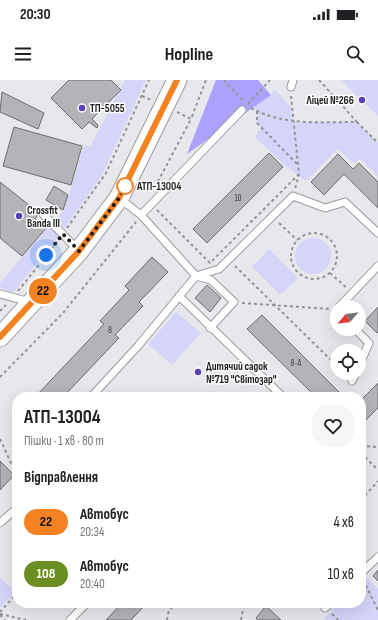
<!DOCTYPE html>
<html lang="uk">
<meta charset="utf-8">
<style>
body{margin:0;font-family:"Sofia Sans Condensed",sans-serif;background:#f6f6f6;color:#202124;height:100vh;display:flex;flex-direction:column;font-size:15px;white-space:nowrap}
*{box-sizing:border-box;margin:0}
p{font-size:13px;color:#757577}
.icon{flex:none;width:22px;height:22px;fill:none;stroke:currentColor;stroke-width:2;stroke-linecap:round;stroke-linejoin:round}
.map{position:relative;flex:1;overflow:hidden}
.sheet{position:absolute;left:12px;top:312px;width:354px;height:216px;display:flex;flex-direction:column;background:#fff;border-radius:16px;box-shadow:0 4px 16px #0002}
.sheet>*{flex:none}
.badge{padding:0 8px;border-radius:13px;font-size:14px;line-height:26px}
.needle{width:26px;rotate:242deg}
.tools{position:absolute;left:330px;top:220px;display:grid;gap:8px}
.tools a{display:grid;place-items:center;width:36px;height:36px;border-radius:50%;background:#fff;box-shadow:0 4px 16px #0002;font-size:20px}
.you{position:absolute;width:20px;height:20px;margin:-10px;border:3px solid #fff;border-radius:50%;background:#1a73e8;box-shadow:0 0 0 6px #1a73e833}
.map>.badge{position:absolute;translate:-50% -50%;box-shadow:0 0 0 2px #fff}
h2{padding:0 12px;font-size:15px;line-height:36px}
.round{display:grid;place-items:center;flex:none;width:42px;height:42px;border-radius:16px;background:#f6f6f6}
.overview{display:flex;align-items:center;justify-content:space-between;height:68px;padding:0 12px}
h1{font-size:19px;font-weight:700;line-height:30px}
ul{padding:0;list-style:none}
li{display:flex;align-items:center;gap:12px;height:52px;padding:0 12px}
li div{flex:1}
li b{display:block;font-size:15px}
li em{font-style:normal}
li .badge{min-width:44px;font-weight:700;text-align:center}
.status{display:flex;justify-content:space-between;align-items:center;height:28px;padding:0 20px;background:#fff;direction:ltr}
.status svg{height:11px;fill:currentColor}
header{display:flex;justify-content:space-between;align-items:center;height:52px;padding:0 12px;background:#fff;font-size:18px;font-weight:700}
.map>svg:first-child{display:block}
.green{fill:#d5d4f9}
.forest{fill:#aaa2fd}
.building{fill:#b4b4b8;stroke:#6d6d71}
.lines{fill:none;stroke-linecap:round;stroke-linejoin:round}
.lane-casing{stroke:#9b9b9f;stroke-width:9}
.secondary-casing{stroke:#9b9b9f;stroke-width:21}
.path{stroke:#949497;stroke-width:2;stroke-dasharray:3 3;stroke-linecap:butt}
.lane{stroke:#fff;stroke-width:7}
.secondary{stroke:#fff;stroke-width:19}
.line-casing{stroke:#fff;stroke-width:9}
.line{stroke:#f58220;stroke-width:6}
.walk{stroke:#1c1c1e;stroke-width:4;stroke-dasharray:0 7.2}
.poi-dot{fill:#5a41ba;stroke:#fff;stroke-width:1.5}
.stop-dot{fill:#fff;stroke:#f58220;stroke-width:2}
.labels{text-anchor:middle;stroke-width:3;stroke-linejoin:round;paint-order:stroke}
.number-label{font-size:9px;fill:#424244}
.poi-label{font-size:11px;font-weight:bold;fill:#1c1c1e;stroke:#fff;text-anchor:start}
.stop-label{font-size:11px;font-weight:bold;fill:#1c1c1e;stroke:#fff;text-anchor:start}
</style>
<div class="status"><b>20:30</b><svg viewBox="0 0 49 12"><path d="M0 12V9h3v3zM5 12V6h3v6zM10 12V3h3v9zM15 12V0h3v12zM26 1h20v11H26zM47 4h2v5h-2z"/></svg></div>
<header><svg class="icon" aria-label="menu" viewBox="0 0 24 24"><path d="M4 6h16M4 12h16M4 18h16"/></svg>Hopline<svg class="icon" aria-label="search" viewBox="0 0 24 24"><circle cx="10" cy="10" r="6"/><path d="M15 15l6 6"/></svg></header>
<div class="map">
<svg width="378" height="540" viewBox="0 0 378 540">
<rect width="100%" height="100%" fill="#e8e8ec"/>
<path class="green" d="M 125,0 L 146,0 L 102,95 L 65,148 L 55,140 L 64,131 L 83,67 L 86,65 L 90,67 Z
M 342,0 L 378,0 L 378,36 L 344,3 Z
M 275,10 L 292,28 L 292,42 L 357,42 L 378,63 L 378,97 L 360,79 L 354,84 L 338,69 L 306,101 L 284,85 L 255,57 L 261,47 L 257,43 L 257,31 L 252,28 L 271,15 Z
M 49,145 L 60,155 L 13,213 L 0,208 L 0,203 Z
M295 176a18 18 0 1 1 36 0a18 18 0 1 1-36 0Z
M 269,169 L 298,198 L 280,215 L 252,187 Z
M 176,232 L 201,253 L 172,285 L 148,264 Z
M 17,474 L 17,506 C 10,496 10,484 17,474 Z
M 365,496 L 378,509 L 378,540 L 323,540 L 339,523 L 361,523 L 361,500 Z
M 0,497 L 16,512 L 0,528 Z"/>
<path class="forest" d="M 216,0 L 258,0 L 271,15 L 187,74 Z"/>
<path class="building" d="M 69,0 L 111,0 L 121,10 L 92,39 L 98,45 L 97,48 L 89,42 L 82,49 L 51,18 Z
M 2,12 L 44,33 L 38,49 L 0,32 Z
M 14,47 L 82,66 L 71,105 L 3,86 Z
M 269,73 L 283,87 L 207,163 L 193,149 Z
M 338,74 L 353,89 L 359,83 L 378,102 L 378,128 L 344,94 L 324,115 L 311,102 Z
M 0,102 L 39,133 L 35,139 L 47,147 L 22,176 L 0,158 Z
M 54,106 L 68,115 L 63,130 L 46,120 Z
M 152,177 L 168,192 L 139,222 L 143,226 L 115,255 L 119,258 L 63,317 L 35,317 L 104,244 L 100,241 L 129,210 L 125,206 Z
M 207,205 L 221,218 L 210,232 L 195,218 Z
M 378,227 L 378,252 L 377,253 L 365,241 Z
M 262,235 L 344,317 L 316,317 L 247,249 Z
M 378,303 L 378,328 L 361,345 L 361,320 Z
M 0,381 L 14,395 L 0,410 Z
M 378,490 L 378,501 L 373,496 Z
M 122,523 L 147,523 L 131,540 L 106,540 Z
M 266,526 L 281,540 L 258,540 L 256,538 Z"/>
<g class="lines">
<g class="lane-casing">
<path id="lane" d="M 291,7 L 293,0
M 119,118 L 141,135 L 196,196 L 211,200 L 234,222 L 210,248
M 43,134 L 79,171
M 141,135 L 242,30
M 0,214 L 30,222
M 179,216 L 283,317
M 339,227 L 378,186
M 355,249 L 369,263 L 359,286
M 352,301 L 356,293
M 91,317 L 138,266 L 196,196 L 219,189 L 293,116 L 325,128 L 345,122 L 378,153
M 0,443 L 17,428
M 361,493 L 378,477
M 325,528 L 331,523
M 70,540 L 87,523"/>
</g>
<g class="secondary-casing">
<path id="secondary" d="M 0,257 L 79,171 L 119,118 L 177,0"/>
</g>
<path class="path" d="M 224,0 L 243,21
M 319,0 L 357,42
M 142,16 L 151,20
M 291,16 L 299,94 L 295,109
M 248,24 L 270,0
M 251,28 C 284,46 321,42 357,42 L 378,63
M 257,31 L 257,43 L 297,84
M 177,32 L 191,39 L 206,0
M 155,107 L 191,39
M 157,130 L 210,183 L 299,94
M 279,143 L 297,160
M 67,148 L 106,93 L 149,0
M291 176a23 23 0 1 1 46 0a23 23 0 1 1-46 0Z
M 235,186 L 337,286
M 330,193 L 347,208
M 18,211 L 58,161
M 242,223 L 331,229
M 0,231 L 6,225
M 0,297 L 63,233 L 136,142
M 0,359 L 17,396
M 361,366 L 378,367
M 361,373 L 378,390
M 361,420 L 378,401
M 363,500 L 378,530
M 307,523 L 318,526
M 0,532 L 17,513
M 0,534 L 26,540
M 332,534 L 338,540
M 0,535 L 5,540
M 167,540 L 169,530 L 178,523
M 241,540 L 244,523"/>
<use href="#lane" class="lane"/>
<use href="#secondary" class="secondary"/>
</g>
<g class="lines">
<g class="line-casing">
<path id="line" d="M 0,257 L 79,171 L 119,118 L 177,0"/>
</g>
<use href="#line" class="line"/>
<path class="walk" d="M 46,175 L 63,154 L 79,171 L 119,118 L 125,106"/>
</g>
<g class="poi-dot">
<circle cx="362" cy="20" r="4"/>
<circle cx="82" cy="28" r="4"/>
<circle cx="19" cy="136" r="4"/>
<circle cx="198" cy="292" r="4"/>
</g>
<circle class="stop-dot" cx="125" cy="106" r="8"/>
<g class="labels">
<g class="number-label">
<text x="238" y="121">10</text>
<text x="110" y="253">8</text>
<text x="296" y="286">8-А</text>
</g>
<g class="poi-label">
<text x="354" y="24" text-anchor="end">Ліцей №266</text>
<text x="90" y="32">ТП-5055</text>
<text x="27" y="134">Crossfit<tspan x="27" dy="13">Banda III</tspan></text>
<text x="206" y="290">Дитячий садок<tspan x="206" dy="13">№719 "Світозар"</tspan></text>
</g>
<g class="stop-label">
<text x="137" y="110">АТП-13004</text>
</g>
</g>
</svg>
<div class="tools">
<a><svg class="needle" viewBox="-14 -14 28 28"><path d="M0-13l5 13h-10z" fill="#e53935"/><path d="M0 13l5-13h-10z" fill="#757577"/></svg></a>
<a><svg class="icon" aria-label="locate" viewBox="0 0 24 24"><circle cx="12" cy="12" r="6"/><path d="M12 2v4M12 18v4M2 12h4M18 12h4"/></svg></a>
</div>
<div class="you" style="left:46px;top:175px"></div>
<b class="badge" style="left:43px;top:211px;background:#f58220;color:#111">22</b>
<section class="sheet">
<div class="overview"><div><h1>АТП-13004</h1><p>Пішки · 1 хв · 80 m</p></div><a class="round"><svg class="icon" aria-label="heart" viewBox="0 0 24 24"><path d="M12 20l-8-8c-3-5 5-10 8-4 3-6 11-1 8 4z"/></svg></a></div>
<h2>Відправлення</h2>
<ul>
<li><span class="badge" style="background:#f58220;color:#111">22</span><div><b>Автобус</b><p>20:34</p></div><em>4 хв</em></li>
<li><span class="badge" style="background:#6b8e23;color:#fff">108</span><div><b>Автобус</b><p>20:40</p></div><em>10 хв</em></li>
</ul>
</section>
</div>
